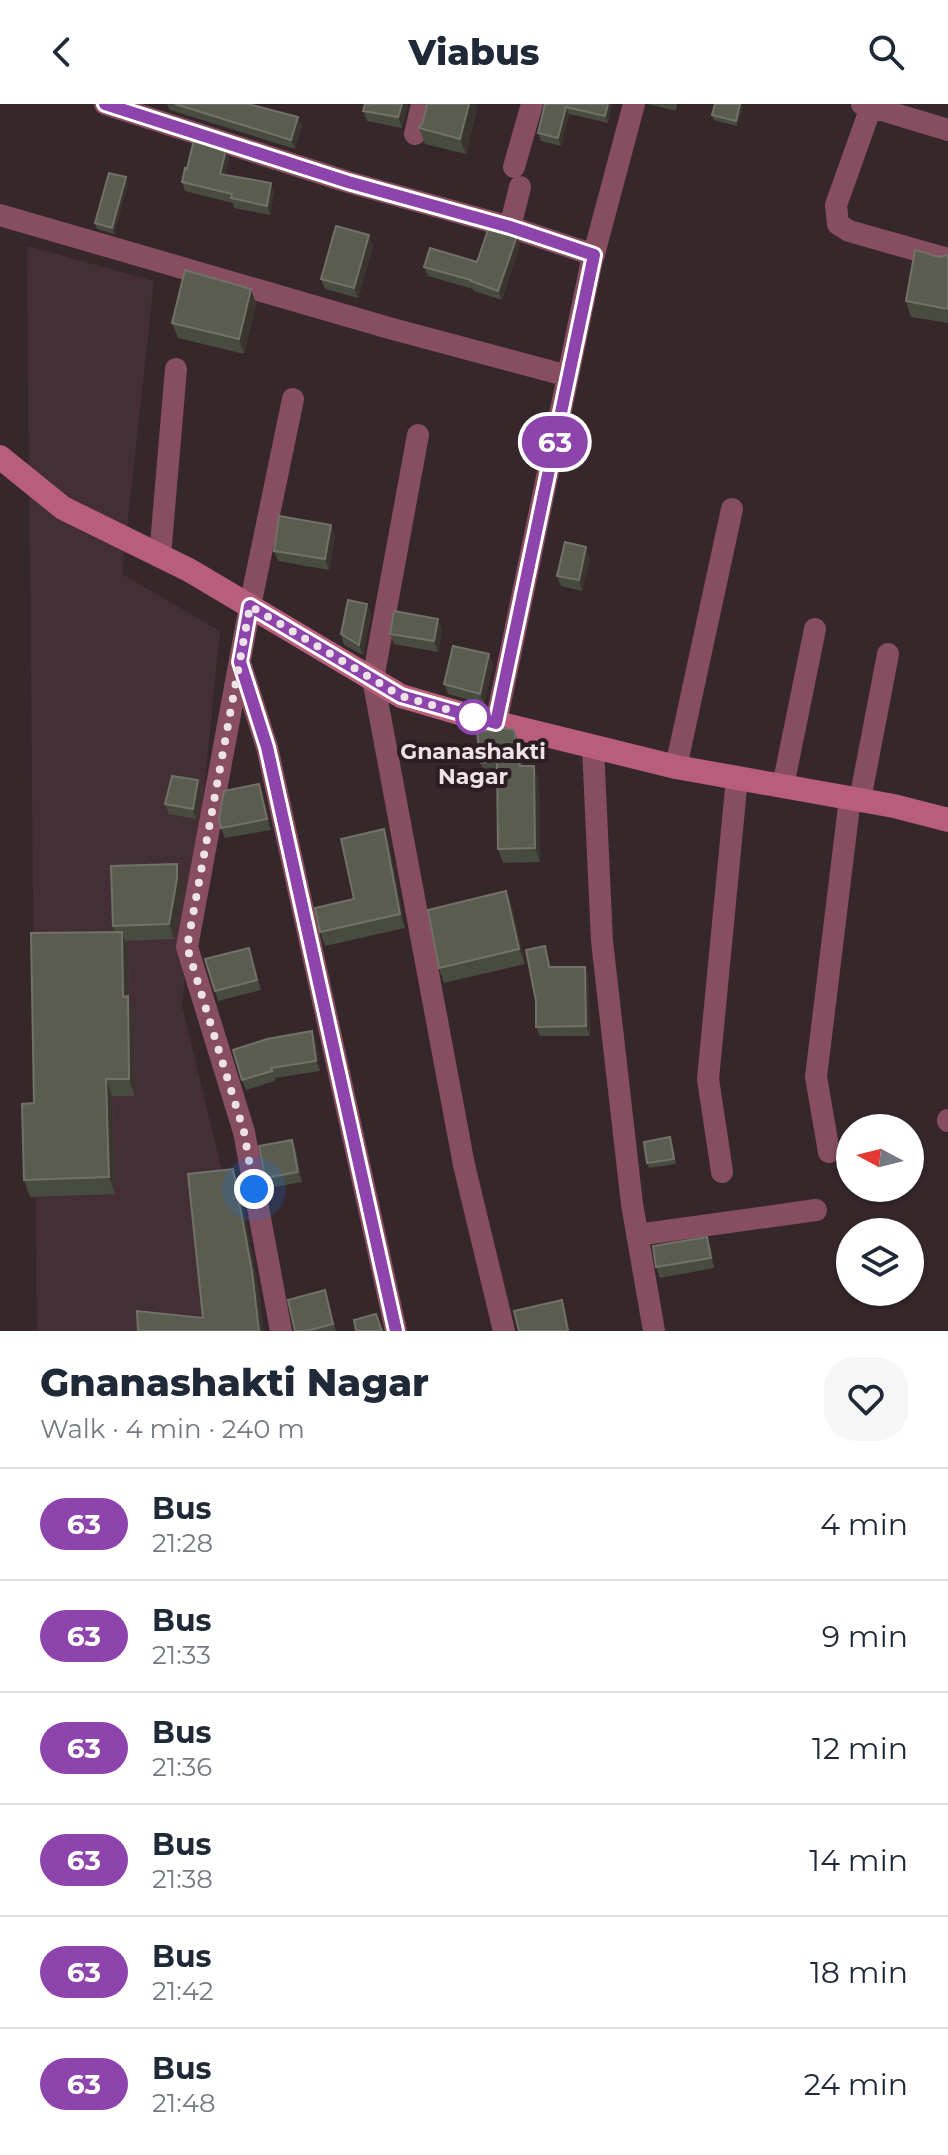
<!DOCTYPE html>
<meta charset="utf-8">
<style>
body{margin:0;font-family:Montserrat,sans-serif;background:#f6f6f7;color:#1f2937;height:100vh;display:flex;flex-direction:column;font-size:30px;white-space:nowrap}
*{box-sizing:border-box;margin:0}
p{font-size:26px;color:#747a83}
.icon{flex:none;width:44px;height:44px;fill:none;stroke:currentColor;stroke-width:2;stroke-linecap:round;stroke-linejoin:round}
.map{position:relative;height:1227px;overflow:hidden}
.details{display:flex;flex-direction:column;background:#fff;flex:1}
.details>*{flex:none}
.badge{padding:0 16px;border-radius:26px;font-size:28px;line-height:52px}
.needle{width:52px;rotate:277deg}
.buttons{position:absolute;left:836px;top:1010px;display:grid;gap:16px}
.buttons a{display:grid;place-items:center;width:88px;height:88px;border-radius:50%;background:#fff;box-shadow:0 2px 6px #0004;font-size:40px}
.you{position:absolute;width:40px;height:40px;margin:-20px;border:6px solid #fff;border-radius:50%;background:#1a73e8;box-shadow:0 0 0 12px #1a73e833}
.map>.badge{position:absolute;translate:-50% -50%;box-shadow:0 0 0 4px #fff}
.round{display:grid;place-items:center;flex:none;width:84px;height:84px;border-radius:32px;background:#f6f6f7}
.overview{display:flex;align-items:center;justify-content:space-between;height:136px;padding:0 40px}
h1{font-size:38px;font-weight:800;line-height:60px}
ul{padding:0;list-style:none}
li{display:flex;align-items:center;gap:24px;height:112px;padding:0 40px;border-top:2px solid #e0e1e3}
li div{flex:1}
li b{display:block;font-size:30px}
li em{font-style:normal}
li .badge{min-width:88px;font-weight:700;text-align:center}
header{display:flex;justify-content:space-between;align-items:center;height:104px;padding:0 40px;background:#fff;font-size:36px;font-weight:800}
.map>svg:first-child{display:block}
.built{fill:#442f36}
.lines{fill:none;stroke-linecap:round;stroke-linejoin:round}
.street{stroke:#874d60;stroke-width:22}
.secondary{stroke:#b95d7d;stroke-width:24}
.wall{fill:#484b3f}
.shaded-wall{fill:#3a362f}
.building{fill:#5a5c50;stroke:#717168;stroke-width:2}
.line-casing{stroke:#fff;stroke-width:18}
.line{stroke:#8e44ad;stroke-width:12}
.walk{stroke:#ede2e5;stroke-width:8;stroke-dasharray:0 14.4}
.stop-dot{fill:#fff;stroke:#8e44ad;stroke-width:4}
.labels{text-anchor:middle;stroke-width:8;stroke-linejoin:round;paint-order:stroke}
.stop-label{font-size:22px;font-weight:bold;fill:#ede2e5;stroke:#2c1d22}
</style>
<header><svg class="icon" aria-label="back" viewBox="0 0 24 24"><path d="M15 5l-7 7 7 7"/></svg>Viabus<svg class="icon" aria-label="search" viewBox="0 0 24 24"><circle cx="10" cy="10" r="6"/><path d="M15 15l6 6"/></svg></header>
<div class="map">
<svg width="948" height="1227" viewBox="0 0 948 1227">
<rect width="100%" height="100%" fill="#36272b"/>
<path class="built" d="M 27,142 L 154,177 L 122,470 L 220,527 L 182,902 L 261,1227 L 37,1227 Z"/>
<g class="lines">
<path class="street" d="M 105,0 L 348,78 L 510,123 L 594,151
M 862,0 L 948,26
M 871,3 L 836,101 L 838,120 L 849,127 L 948,155
M 415,30 L 422,0
M 514,63 L 532,0
M 0,111 L 389,224 L 568,272
M 510,123 L 520,83
M 418,331 L 373,575 L 464,1061 L 504,1227
M 160,452 L 176,265
M 241,562 L 267,643 L 396,1227
M 496,619 L 591,161 L 634,0
M 593,643 L 602,837 L 632,1100 L 654,1227
M 676,663 L 732,405
M 783,682 L 815,525
M 860,696 L 888,550
M 948,1017 L 948,1016
M 829,1048 L 816,973 L 850,694
M 722,1068 L 708,975 L 737,674
M 637,1131 L 816,1106
M 281,1227 L 244,1028 L 187,843 L 250,502 L 293,295"/>
<path class="secondary" d="M 0,353 L 63,404 L 189,466 L 401,592 L 473,613 L 676,663 L 894,702 L 948,716"/>
</g>
<path class="wall" d="M 167,0 L 248,0 L 298,13 L 302,22 L 295,45 L 170,6 Z
M 365,0 L 408,0 L 402,24 L 367,17 L 363,7 Z
M 427,0 L 476,0 L 477,4 L 466,50 L 425,40 L 419,24 L 423,18 Z
M 542,0 L 612,0 L 608,19 L 569,10 L 561,42 L 541,37 L 538,29 L 544,4 Z
M 648,0 L 677,0 L 676,7 Z
M 743,2 L 737,22 L 714,16 L 712,11 Z
M 226,46 L 229,55 L 225,71 L 274,88 L 270,111 L 234,104 L 233,99 L 185,87 L 182,78 L 187,65 Z
M 128,78 L 114,130 L 97,125 L 95,119 Z
M 520,141 L 502,196 L 474,187 L 473,185 L 428,172 L 424,163 L 477,158 Z
M 373,142 L 358,194 L 325,185 L 321,175 Z
M 948,151 L 948,219 L 911,213 L 906,197 L 939,153 Z
M 251,185 L 256,200 L 244,250 L 178,234 L 172,219 Z
M 335,431 L 329,466 L 278,457 L 274,447 Z
M 590,454 L 582,487 L 561,482 L 557,472 Z
M 371,510 L 363,551 L 344,541 L 341,530 Z
M 442,525 L 438,548 L 394,540 L 390,530 Z
M 489,550 L 493,560 L 484,600 L 448,590 L 444,580 Z
M 514,626 L 519,640 L 523,662 L 539,676 L 540,758 L 503,759 L 498,745 L 497,671 L 486,673 L 481,659 Z
M 198,676 L 202,686 L 196,715 L 169,710 L 165,700 Z
M 263,690 L 271,726 L 225,734 L 221,724 Z
M 384,725 L 389,740 L 405,824 L 325,842 L 320,828 L 354,795 Z
M 177,760 L 182,775 L 183,790 L 174,835 L 125,837 L 128,845 L 129,896 L 134,909 L 135,992 L 112,992 L 115,1090 L 30,1093 L 24,1076 L 34,999 L 115,828 L 113,822 Z
M 506,787 L 512,803 L 525,860 L 444,879 L 439,864 Z
M 249,844 L 261,886 L 218,897 L 215,887 Z
M 548,852 L 551,863 L 585,863 L 588,872 L 590,932 L 540,932 L 536,923 Z
M 316,938 L 320,967 L 275,974 L 275,977 L 246,986 L 242,976 Z
M 672,1038 L 676,1060 L 649,1064 L 647,1059 Z
M 296,1046 L 302,1078 L 269,1084 L 265,1074 Z
M 711,1143 L 714,1164 L 660,1174 L 656,1163 Z
M 325,1186 L 336,1227 L 295,1227 Z"/>
<path class="shaded-wall" d="M 402,0 L 408,0 L 402,24 L 398,13 Z
M 469,0 L 476,0 L 477,4 L 466,50 L 460,35 Z
M 608,0 L 612,0 L 608,19 L 605,12 Z
M 740,0 L 742,0 L 743,2 L 737,22 L 736,17 Z
M 566,3 L 569,10 L 561,42 L 558,34 Z
M 298,13 L 302,22 L 295,45 L 291,36 Z
M 226,46 L 229,55 L 223,79 L 220,70 Z
M 126,73 L 128,78 L 114,130 L 112,124 Z
M 271,79 L 274,88 L 270,111 L 267,102 Z
M 369,131 L 373,142 L 358,194 L 354,184 Z
M 517,132 L 520,141 L 502,196 L 498,187 Z
M 251,185 L 256,200 L 244,250 L 239,235 Z
M 331,421 L 335,431 L 329,466 L 325,455 Z
M 586,443 L 590,454 L 582,487 L 579,476 Z
M 367,500 L 371,510 L 363,551 L 359,541 Z
M 438,515 L 442,525 L 438,548 L 434,537 Z
M 489,550 L 493,560 L 484,600 L 480,590 Z
M 514,626 L 519,640 L 525,676 L 520,662 Z
M 534,662 L 539,676 L 540,758 L 535,744 Z
M 198,676 L 202,686 L 196,715 L 193,705 Z
M 259,680 L 263,690 L 271,726 L 267,715 Z
M 384,725 L 389,740 L 405,824 L 400,810 Z
M 177,760 L 182,775 L 183,790 L 174,835 L 169,820 Z
M 506,787 L 512,803 L 525,860 L 519,845 Z
M 122,828 L 128,845 L 129,896 L 134,909 L 135,992 L 129,975 L 123,893 Z
M 585,863 L 588,872 L 590,932 L 586,922 Z
M 312,927 L 316,938 L 320,967 L 316,957 Z
M 106,975 L 112,992 L 115,1090 L 109,1073 Z
M 292,1036 L 296,1046 L 302,1078 L 298,1068 Z
M 233,1065 L 240,1083 L 259,1186 L 264,1227 L 259,1227 Z
M 707,1133 L 711,1143 L 714,1164 L 711,1154 Z
M 562,1196 L 565,1206 L 570,1227 L 568,1227 Z"/>
<path class="building" d="M 175,0 L 248,0 L 298,13 L 291,36 Z
M 365,0 L 402,0 L 398,13 L 363,7 Z
M 427,0 L 469,0 L 460,35 L 419,24 L 423,18 Z
M 545,0 L 608,0 L 605,12 L 566,3 L 558,34 L 538,29 Z
M 715,0 L 740,0 L 736,17 L 712,11 Z
M 194,35 L 226,46 L 220,70 L 271,79 L 267,102 L 231,94 L 232,90 L 182,78 L 185,64 L 187,65 Z
M 109,69 L 126,73 L 112,124 L 95,119 Z
M 336,122 L 369,131 L 354,184 L 321,175 Z
M 489,123 L 517,132 L 498,187 L 471,177 L 471,176 L 424,163 L 430,144 L 477,158 Z
M 915,146 L 939,153 L 948,151 L 948,205 L 906,197 Z
M 185,166 L 251,185 L 239,235 L 172,219 Z
M 279,412 L 331,421 L 325,455 L 274,447 Z
M 565,438 L 586,443 L 579,476 L 557,472 Z
M 348,496 L 367,500 L 359,541 L 341,530 Z
M 394,507 L 438,515 L 434,537 L 390,530 Z
M 453,542 L 489,550 L 480,590 L 444,580 Z
M 504,624 L 514,626 L 520,662 L 534,662 L 535,744 L 498,745 L 497,657 L 481,659 L 477,628 Z
M 172,672 L 198,676 L 193,705 L 165,700 Z
M 259,680 L 267,715 L 221,724 L 219,715 L 224,687 Z
M 384,725 L 400,810 L 320,828 L 315,804 L 354,795 L 341,735 Z
M 177,760 L 177,775 L 169,820 L 113,822 L 111,762 Z
M 506,787 L 519,845 L 439,864 L 428,806 Z
M 122,828 L 123,893 L 128,892 L 129,975 L 106,975 L 109,1073 L 24,1076 L 22,1000 L 34,999 L 31,829 Z
M 545,842 L 549,863 L 585,863 L 586,922 L 536,923 L 536,897 L 526,846 Z
M 249,844 L 257,876 L 215,887 L 205,855 Z
M 312,927 L 316,957 L 271,964 L 272,967 L 242,976 L 233,946 L 267,935 Z
M 670,1033 L 674,1055 L 647,1059 L 644,1038 Z
M 292,1036 L 298,1068 L 265,1074 L 259,1042 Z
M 233,1065 L 252,1167 L 259,1227 L 138,1227 L 137,1207 L 203,1214 L 188,1070 Z
M 707,1133 L 711,1154 L 656,1163 L 653,1142 Z
M 325,1186 L 333,1220 L 306,1227 L 295,1227 L 288,1196 Z
M 562,1196 L 568,1227 L 519,1227 L 514,1207 Z
M 376,1210 L 382,1227 L 356,1227 L 354,1216 Z"/>
<g class="lines">
<g class="line-casing">
<path id="line" d="M 105,0 L 348,78 L 510,123 L 594,151 L 496,619 L 401,592 L 250,502 L 240,558 L 267,643 L 396,1227"/>
</g>
<use href="#line" class="line"/>
<path class="walk" d="M 254,1085 L 244,1028 L 187,843 L 250,502 L 401,592 L 473,613"/>
</g>
<circle class="stop-dot" cx="473" cy="613" r="16"/>
<g class="labels">
<g class="stop-label">
<text x="473" y="655">Gnanashakti<tspan x="473" dy="25">Nagar</tspan></text>
</g>
</g>
</svg>
<div class="buttons">
<a><svg class="needle" viewBox="-14 -14 28 28"><path d="M0-13l5 13h-10z" fill="#e53935"/><path d="M0 13l5-13h-10z" fill="#747a83"/></svg></a>
<a><svg class="icon" aria-label="layers" viewBox="0 0 24 24"><path d="M12 4l9 5-9 5-9-5zM3 14l9 5 9-5"/></svg></a>
</div>
<div class="you" style="left:254px;top:1085px"></div>
<b class="badge" style="left:555px;top:338px;background:#8e44ad;color:#fff">63</b>
</div>
<section class="details">
<div class="overview"><div><h1>Gnanashakti Nagar</h1><p>Walk · 4 min · 240 m</p></div><a class="round"><svg class="icon" aria-label="heart" viewBox="0 0 24 24"><path d="M12 20l-8-8c-3-5 5-10 8-4 3-6 11-1 8 4z"/></svg></a></div>
<ul>
<li><span class="badge" style="background:#8e44ad;color:#fff">63</span><div><b>Bus</b><p>21:28</p></div><em>4 min</em></li>
<li><span class="badge" style="background:#8e44ad;color:#fff">63</span><div><b>Bus</b><p>21:33</p></div><em>9 min</em></li>
<li><span class="badge" style="background:#8e44ad;color:#fff">63</span><div><b>Bus</b><p>21:36</p></div><em>12 min</em></li>
<li><span class="badge" style="background:#8e44ad;color:#fff">63</span><div><b>Bus</b><p>21:38</p></div><em>14 min</em></li>
<li><span class="badge" style="background:#8e44ad;color:#fff">63</span><div><b>Bus</b><p>21:42</p></div><em>18 min</em></li>
<li><span class="badge" style="background:#8e44ad;color:#fff">63</span><div><b>Bus</b><p>21:48</p></div><em>24 min</em></li>
</ul>
</section>
